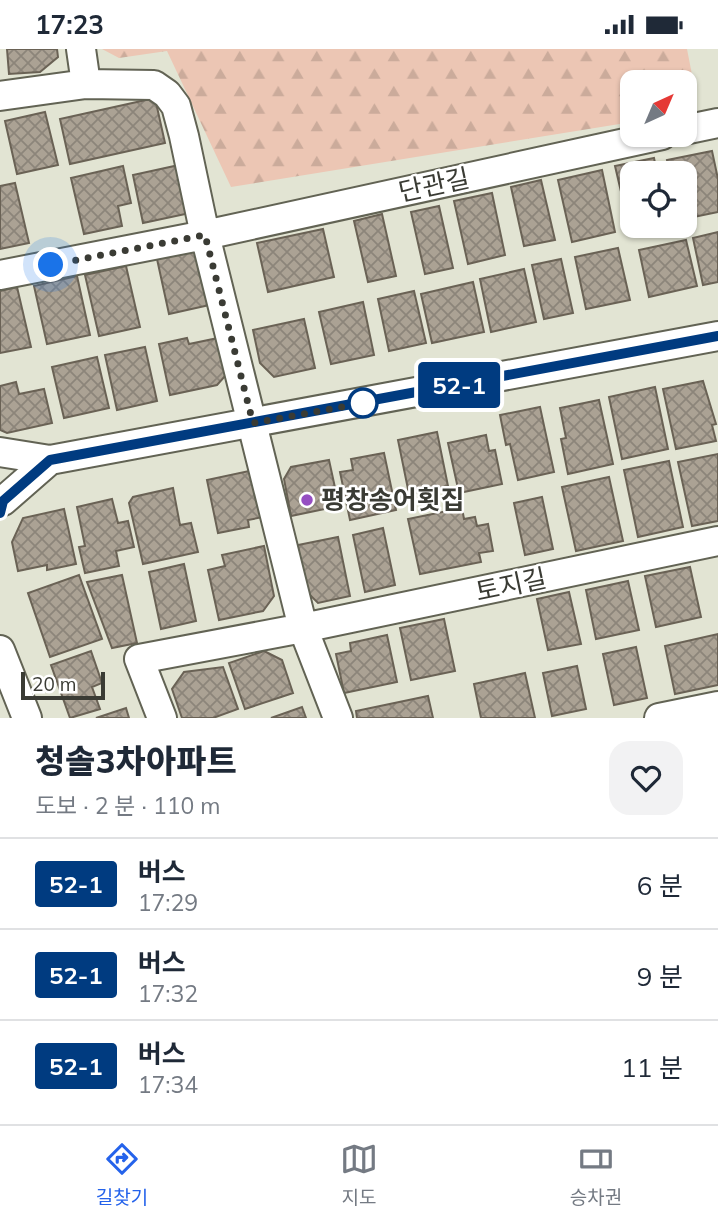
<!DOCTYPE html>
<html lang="ko">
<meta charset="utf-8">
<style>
body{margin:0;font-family:Mulish,"Noto Sans KR",sans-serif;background:#f2f2f3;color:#1f2937;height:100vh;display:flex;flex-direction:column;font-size:26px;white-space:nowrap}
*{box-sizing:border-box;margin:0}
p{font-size:23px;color:#747a83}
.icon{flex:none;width:38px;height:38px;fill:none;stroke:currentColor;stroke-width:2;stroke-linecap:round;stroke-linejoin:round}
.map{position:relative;height:669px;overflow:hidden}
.sheet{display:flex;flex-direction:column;background:#fff;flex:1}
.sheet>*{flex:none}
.badge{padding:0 14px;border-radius:5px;font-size:24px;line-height:46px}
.needle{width:46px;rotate:44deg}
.tools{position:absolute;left:620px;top:21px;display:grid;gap:14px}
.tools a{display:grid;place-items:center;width:77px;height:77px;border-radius:14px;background:#fff;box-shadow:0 2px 5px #0004;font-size:35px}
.scale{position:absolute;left:21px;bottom:18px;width:84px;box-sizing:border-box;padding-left:7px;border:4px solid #3a3b34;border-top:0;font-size:19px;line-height:24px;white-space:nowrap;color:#3a3b34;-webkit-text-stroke:5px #fff;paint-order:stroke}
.you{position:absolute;width:35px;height:35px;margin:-18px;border:5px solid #fff;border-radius:50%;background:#1a73e8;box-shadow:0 0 0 10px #1a73e833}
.map>.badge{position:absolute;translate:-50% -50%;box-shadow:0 0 0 4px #fff}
.round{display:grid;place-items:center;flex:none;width:74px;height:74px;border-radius:21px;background:#f2f2f3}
.headline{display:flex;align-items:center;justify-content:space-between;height:119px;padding:0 35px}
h1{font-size:33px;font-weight:800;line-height:52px}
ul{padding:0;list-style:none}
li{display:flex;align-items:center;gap:21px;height:91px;padding:0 35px;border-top:2px solid #e0e1e3}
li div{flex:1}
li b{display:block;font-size:26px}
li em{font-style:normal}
li .badge{min-width:77px;font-weight:700;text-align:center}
.status{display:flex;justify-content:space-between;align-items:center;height:49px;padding:0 35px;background:#fff;direction:ltr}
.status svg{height:19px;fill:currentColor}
.tabs{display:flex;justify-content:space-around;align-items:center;height:98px;border-top:2px solid #e0e1e3;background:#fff;font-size:19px;color:#747a83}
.tabs a{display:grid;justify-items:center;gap:4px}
.tabs .active{color:#2563eb}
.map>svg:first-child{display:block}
.forest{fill:url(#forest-firs)}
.building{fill:url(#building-cross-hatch);stroke:#6a6255;stroke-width:2}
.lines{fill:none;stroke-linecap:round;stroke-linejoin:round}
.minor-casing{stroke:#626354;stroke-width:32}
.minor{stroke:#fff;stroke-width:28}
.line-casing{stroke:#fff;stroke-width:16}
.line{stroke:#003b80;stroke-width:10}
.walk{stroke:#3a3b34;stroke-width:7;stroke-dasharray:0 12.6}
.stop-dot{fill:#fff;stroke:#003b80;stroke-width:3.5}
.poi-dot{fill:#964ec2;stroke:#fff;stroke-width:2.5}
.labels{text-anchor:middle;stroke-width:5;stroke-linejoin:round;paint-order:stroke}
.street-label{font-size:26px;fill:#3a3b34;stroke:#fff}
.poi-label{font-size:26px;font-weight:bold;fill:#3a3b34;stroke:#fff;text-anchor:start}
</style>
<div class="status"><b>17:23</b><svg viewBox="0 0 49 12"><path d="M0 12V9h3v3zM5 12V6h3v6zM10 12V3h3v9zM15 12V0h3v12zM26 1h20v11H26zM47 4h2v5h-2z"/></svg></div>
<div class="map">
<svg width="718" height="669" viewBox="0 0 718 669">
<defs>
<pattern id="forest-firs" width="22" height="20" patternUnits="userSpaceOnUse" patternTransform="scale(1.75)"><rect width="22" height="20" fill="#ecc6b4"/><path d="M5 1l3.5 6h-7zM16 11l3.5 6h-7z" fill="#cbab9b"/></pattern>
<pattern id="building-cross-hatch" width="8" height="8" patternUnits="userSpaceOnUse" patternTransform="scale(1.75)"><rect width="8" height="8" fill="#aba294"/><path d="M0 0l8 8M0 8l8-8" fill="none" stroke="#8c857a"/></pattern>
</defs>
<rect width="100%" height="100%" fill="#e2e4d3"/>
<path class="forest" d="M 102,0 L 687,0 L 695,41 L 684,47 L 684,33 L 632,33 L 632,73 L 231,138 L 167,2 L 119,9 Z"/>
<path class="building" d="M 7,0 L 57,0 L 58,8 L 40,23 L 9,25 Z
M 155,49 L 165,94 L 70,115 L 60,70 Z
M 45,63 L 58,116 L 17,125 L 5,72 Z
M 712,102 L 718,130 L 718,163 L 684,170 L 684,124 L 670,124 L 667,111 Z
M 654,109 L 657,124 L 632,124 L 632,177 L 650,177 L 630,181 L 615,117 Z
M 179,116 L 190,164 L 143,174 L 133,126 Z
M 123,117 L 131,154 L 118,157 L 122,177 L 84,185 L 71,129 Z
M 602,121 L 615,183 L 572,193 L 558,131 Z
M 541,131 L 555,191 L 524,197 L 511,138 Z
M 15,134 L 29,194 L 0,200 L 0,137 Z
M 492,144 L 505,206 L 468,215 L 454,152 Z
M 439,157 L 453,219 L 425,225 L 411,163 Z
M 382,165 L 396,227 L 368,233 L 354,172 Z
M 323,180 L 334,228 L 268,243 L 257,194 Z
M 718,183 L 718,233 L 703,236 L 693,189 Z
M 686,191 L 697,237 L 649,248 L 639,201 Z
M 618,199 L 630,251 L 586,260 L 575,208 Z
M 202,200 L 214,255 L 169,265 L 157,210 Z
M 561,210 L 573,264 L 544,270 L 532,216 Z
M 126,217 L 140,278 L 99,287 L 85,226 Z
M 524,220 L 536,273 L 491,283 L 480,230 Z
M 77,227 L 90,286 L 47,295 L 34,237 Z
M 473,233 L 484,283 L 432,294 L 421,245 Z
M 17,238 L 31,298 L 0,304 L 0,242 Z
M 414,242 L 426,294 L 389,302 L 378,250 Z
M 363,253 L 374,306 L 331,315 L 319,263 Z
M 304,270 L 315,319 L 274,328 L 260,314 L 253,281 Z
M 187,289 L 189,295 L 218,289 L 226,326 L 217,336 L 170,346 L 159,295 Z
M 145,298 L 157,352 L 117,361 L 105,306 Z
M 97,308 L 109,359 L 64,369 L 52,318 Z
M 703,332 L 716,375 L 712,376 L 716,392 L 676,400 L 663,340 Z
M 16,333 L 19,345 L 44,340 L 52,374 L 7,384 L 0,381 L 0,337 Z
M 655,338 L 668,400 L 622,410 L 609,348 Z
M 599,351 L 613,415 L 568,425 L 561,390 L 566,389 L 560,359 Z
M 540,358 L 554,423 L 518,431 L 510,395 L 506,396 L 500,366 Z
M 437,383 L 448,437 L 409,445 L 398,391 Z
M 486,386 L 489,402 L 495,401 L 502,435 L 459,444 L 448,394 Z
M 384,404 L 396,461 L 350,471 L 340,423 L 353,421 L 351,410 Z
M 718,405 L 718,472 L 692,477 L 678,413 Z
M 329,411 L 339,457 L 291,467 L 284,430 L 291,418 Z
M 669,412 L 683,478 L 638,488 L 624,421 Z
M 249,422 L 266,431 L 273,466 L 248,471 L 249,478 L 218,484 L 207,431 Z
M 609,428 L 623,492 L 576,502 L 562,438 Z
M 173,439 L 180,476 L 191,474 L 198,503 L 143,515 L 129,454 L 133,448 Z
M 542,448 L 553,500 L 525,506 L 514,454 Z
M 112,450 L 118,474 L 128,472 L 134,498 L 116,502 L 119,517 L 85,524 L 79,498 L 85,497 L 77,458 Z
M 462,459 L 464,470 L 475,468 L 477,477 L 488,475 L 493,502 L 479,504 L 481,513 L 420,525 L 408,470 Z
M 64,460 L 76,515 L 47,521 L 47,516 L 18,522 L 12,493 L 23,469 Z
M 383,479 L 395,536 L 365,543 L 353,486 Z
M 338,488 L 350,547 L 318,554 L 302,538 L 293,497 Z
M 264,497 L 274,547 L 263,562 L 219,571 L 208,521 L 225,517 L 222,506 Z
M 184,515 L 196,572 L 161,580 L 149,523 Z
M 690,518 L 701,568 L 656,578 L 645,527 Z
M 79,526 L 102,590 L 50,608 L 28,544 Z
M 122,526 L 137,594 L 112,599 L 87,533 Z
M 628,532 L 639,581 L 596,590 L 586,541 Z
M 569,543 L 581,595 L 548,601 L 537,550 Z
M 444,570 L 455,622 L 411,631 L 400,579 Z
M 718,585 L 718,636 L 675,645 L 665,597 Z
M 387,586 L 397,633 L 344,644 L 336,605 L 351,602 L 350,594 Z
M 636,598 L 647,649 L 614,656 L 603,605 Z
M 91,602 L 102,634 L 92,638 L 100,660 L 70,669 L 51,616 Z
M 264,602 L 282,611 L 293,644 L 245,660 L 229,614 Z
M 577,617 L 586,660 L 552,667 L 543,624 Z
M 223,618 L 238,660 L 213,669 L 182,669 L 172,640 L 184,623 Z
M 525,624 L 535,669 L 481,669 L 474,635 Z
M 428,647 L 433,669 L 357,669 L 356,662 Z
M 302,658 L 306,669 L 271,669 Z
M 126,659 L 129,669 L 96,669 Z"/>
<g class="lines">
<g class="minor-casing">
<path id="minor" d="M 81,0 L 86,35 L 154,36 L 167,45 L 176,57 L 184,87 L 205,186 L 303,579 L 338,669
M 0,47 L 86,35
M 684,81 L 718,74
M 0,226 L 205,186 L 662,86
M 0,403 L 50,411 L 718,287
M 3,452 L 50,411
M 0,601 L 27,669
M 162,669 L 139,610 L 303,579 L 718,492
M 659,669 L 718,657"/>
</g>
<use href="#minor" class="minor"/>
</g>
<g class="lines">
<g class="line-casing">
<path id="line" d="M 0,464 L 3,452 L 50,411 L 718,287"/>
</g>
<use href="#line" class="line"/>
<path class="walk" d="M 51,216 L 205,186 L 253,374 L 363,354"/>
</g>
<circle class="stop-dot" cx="363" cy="354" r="14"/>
<circle class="poi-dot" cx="307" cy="451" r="7"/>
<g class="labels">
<g class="street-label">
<text transform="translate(434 136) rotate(-12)" y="9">단관길</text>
<text transform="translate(511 536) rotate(-12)" y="9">토지길</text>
</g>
<g class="poi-label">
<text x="321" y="460">평창송어횟집</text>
</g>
</g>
</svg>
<div class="tools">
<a><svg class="needle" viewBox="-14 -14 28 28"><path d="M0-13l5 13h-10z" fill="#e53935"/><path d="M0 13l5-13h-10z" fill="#747a83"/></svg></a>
<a><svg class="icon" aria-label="locate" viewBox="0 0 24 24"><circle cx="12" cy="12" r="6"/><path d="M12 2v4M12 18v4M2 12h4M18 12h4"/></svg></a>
</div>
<div class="scale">20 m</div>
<div class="you" style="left:51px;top:216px"></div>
<b class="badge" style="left:459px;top:336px;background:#003b80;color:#fff">52-1</b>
</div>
<section class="sheet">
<div class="headline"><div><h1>청솔3차아파트</h1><p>도보 · 2 분 · 110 m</p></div><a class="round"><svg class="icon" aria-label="heart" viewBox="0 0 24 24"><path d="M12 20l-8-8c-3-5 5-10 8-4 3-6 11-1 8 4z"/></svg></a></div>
<ul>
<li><span class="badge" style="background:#003b80;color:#fff">52-1</span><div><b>버스</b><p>17:29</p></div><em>6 분</em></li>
<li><span class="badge" style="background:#003b80;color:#fff">52-1</span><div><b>버스</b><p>17:32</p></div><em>9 분</em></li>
<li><span class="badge" style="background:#003b80;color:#fff">52-1</span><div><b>버스</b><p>17:34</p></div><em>11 분</em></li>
</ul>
</section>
<nav class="tabs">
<a class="active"><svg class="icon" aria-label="directions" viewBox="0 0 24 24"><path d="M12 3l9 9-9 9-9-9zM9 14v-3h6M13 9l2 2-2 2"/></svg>길찾기</a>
<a><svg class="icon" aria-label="map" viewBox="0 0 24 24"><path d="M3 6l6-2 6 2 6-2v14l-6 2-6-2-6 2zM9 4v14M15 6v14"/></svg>지도</a>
<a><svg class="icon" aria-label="tickets" viewBox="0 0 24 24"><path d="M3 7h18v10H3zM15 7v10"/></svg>승차권</a>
</nav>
